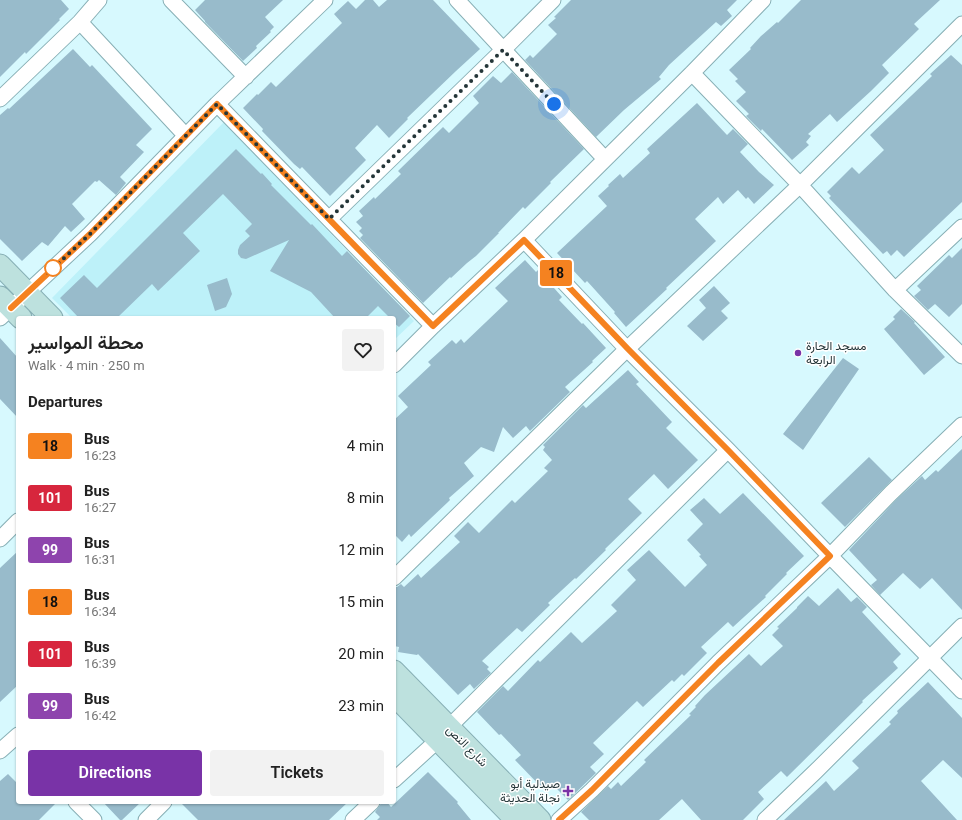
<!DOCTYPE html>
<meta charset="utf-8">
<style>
body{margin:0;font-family:Roboto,Vazirmatn,sans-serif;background:#f2f2f2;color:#222;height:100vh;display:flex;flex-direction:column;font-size:15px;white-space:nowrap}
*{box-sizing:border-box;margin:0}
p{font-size:13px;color:#767676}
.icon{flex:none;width:22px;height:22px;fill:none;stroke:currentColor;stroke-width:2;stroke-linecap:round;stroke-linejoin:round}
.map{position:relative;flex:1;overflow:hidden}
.drawer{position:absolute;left:16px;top:316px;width:380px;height:488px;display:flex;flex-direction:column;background:#fff;border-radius:4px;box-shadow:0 1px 3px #0004}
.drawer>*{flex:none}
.badge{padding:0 8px;border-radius:3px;font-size:14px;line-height:26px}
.you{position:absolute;width:20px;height:20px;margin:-10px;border:3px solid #fff;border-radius:50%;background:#1a73e8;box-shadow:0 0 0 6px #1a73e833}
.map>.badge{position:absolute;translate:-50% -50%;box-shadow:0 0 0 2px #fff}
h2{padding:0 12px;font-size:15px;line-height:36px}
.round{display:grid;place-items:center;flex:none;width:42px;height:42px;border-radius:4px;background:#f2f2f2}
.overview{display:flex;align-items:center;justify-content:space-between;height:68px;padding:0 12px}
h1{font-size:19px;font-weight:600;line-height:30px}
.action{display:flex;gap:8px;margin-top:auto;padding:8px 12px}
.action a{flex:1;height:46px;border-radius:4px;background:#7933a7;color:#fff;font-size:16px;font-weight:600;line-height:46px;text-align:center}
.action a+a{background:#f2f2f2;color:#222}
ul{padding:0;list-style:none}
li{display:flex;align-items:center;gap:12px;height:52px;padding:0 12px}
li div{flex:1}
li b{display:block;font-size:15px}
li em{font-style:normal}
li .badge{min-width:44px;font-weight:700;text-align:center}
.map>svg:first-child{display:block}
.built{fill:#bdf1f9}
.building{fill:#98bbcb}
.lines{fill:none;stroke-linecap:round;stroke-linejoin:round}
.street-casing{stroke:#87afb5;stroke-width:17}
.secondary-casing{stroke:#87afb5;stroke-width:23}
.street{stroke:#fff;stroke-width:15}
.secondary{stroke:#bde1de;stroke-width:21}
.line-casing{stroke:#fff;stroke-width:9}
.line{stroke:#f58220;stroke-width:6}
.walk{stroke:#243538;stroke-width:4;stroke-dasharray:0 7.2}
.stop-dot{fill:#fff;stroke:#f58220;stroke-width:2}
.poi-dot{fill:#7933a7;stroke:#fff;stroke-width:1.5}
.labels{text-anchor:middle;stroke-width:3;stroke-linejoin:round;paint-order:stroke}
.poi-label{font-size:12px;fill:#243538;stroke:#fff;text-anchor:start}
.street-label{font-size:12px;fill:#243538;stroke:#fff}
</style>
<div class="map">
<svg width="962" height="820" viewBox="0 0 962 820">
<rect width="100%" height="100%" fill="#d7f9fe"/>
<path class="built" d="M 224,122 L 414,321 L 394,340 L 394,318 L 72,318 L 52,298 Z"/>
<path class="building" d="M 0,0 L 61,0 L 69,9 L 59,19 L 60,20 L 26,54 L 25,52 L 0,77 Z
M 205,0 L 283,0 L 265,17 L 274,27 L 270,31 L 271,32 L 256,46 L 257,48 L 243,61 L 205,22 L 205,21 L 195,10 Z
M 365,0 L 373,0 L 379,7 L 387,0 L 433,0 L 480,49 L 456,71 L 407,118 L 408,119 L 389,138 L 377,125 L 355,148 L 366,160 L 330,196 L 302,167 L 300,169 L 294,164 L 262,131 L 263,129 L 243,108 L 257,94 L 258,95 L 271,82 L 276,87 L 342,23 L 334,14 L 348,1 L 356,9 Z
M 571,0 L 737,0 L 727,10 L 732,16 L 721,26 L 716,22 L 669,65 L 659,77 L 661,79 L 624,110 L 596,137 L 525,60 L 530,55 L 533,58 L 557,34 L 548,25 L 556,18 L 554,17 Z
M 801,0 L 940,0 L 914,24 L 919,29 L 882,65 L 889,73 L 871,91 L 837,122 L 830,114 L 808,134 L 811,136 L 806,142 L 809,145 L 792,160 L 762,129 L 761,131 L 746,116 L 749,114 L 736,101 L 746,92 L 735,81 L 738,79 L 729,70 L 751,49 L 750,48 L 761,36 L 777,22 L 778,23 Z
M 73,49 L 90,67 L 92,65 L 152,129 L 136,145 L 144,152 L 120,177 L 126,183 L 116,195 L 99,180 L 97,182 L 95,181 L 72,204 L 85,219 L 71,232 L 65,226 L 48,246 L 42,242 L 22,261 L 0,239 L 0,115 L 8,108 L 9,109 Z
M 951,55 L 962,65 L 962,202 L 904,257 L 897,250 L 891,256 L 887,251 L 883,254 L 829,198 L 831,196 L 827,192 L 852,167 L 859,174 L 884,150 L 870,135 L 932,76 L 930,74 Z
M 512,72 L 584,149 L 550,182 L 551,183 L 525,209 L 523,207 L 498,233 L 499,233 L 476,256 L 467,263 L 451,278 L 450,277 L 423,303 L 360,238 L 363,235 L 359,231 L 362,228 L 356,222 L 363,216 L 359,211 L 374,197 L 375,199 L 401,174 L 398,171 L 443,127 L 449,133 L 479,103 L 473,96 L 493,76 L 501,83 Z
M 697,103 L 727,135 L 733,129 L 748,144 L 740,152 L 759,172 L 774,185 L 754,204 L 748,197 L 746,199 L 738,190 L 723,204 L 718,197 L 695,219 L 716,241 L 666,288 L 667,289 L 626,327 L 614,313 L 615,312 L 587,281 L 585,283 L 557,253 L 607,206 L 598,196 L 609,186 L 608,185 L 620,174 L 623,178 L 650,153 L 647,149 Z
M 236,149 L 261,174 L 262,173 L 272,184 L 271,185 L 311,225 L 312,224 L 342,256 L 347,251 L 410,316 L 399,327 L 394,323 L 394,318 L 390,318 L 378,306 L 366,318 L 335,318 L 311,292 L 270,271 L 289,240 L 246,259 L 241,258 L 238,254 L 238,250 L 240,245 L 250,236 L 245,231 L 252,224 L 223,194 L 183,233 L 200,251 L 158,291 L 152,284 L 117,318 L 79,318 L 60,298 L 84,275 L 97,288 Z
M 962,248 L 962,304 L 949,317 L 935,304 L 928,310 L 914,296 L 921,290 L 917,286 L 949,255 L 952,258 Z
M 525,260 L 536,272 L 538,270 L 562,297 L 559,300 L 582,324 L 583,323 L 606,348 L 592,361 L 593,362 L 565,387 L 570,392 L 530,431 L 526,426 L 513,438 L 503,427 L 494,452 L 481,447 L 464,463 L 474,476 L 449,498 L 450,500 L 448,502 L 411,537 L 409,534 L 402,542 L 394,534 L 394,420 L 408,407 L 398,396 L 431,365 L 428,362 L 452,340 L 456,344 L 461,339 L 464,343 L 508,301 L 495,288 Z
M 227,278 L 232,294 L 226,307 L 215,311 L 207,285 Z
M 714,286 L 730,303 L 721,311 L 728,318 L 703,341 L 687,326 L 706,308 L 699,300 Z
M 901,309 L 915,322 L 914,323 L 945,357 L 924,375 L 884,329 L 895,319 L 893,317 Z
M 0,338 L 18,358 L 18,418 L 0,399 Z
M 843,358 L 859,369 L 803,450 L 783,434 Z
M 628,370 L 639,382 L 636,384 L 672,422 L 666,428 L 698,460 L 668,489 L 654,474 L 628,499 L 642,513 L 605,549 L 606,550 L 576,579 L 575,578 L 548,603 L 550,605 L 522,632 L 517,628 L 482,661 L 489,667 L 487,669 L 491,673 L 474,689 L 470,684 L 458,695 L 418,654 L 417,655 L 398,652 L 399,647 L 394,646 L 394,587 L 397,587 L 401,584 L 404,587 L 418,574 L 421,578 L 460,542 L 454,536 L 468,522 L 479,533 L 512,500 L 515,503 L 548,471 L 544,468 L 552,460 L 543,450 L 545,447 L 543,445 L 583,405 L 586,408 Z
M 962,449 L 962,610 L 932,578 L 920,589 L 903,573 L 880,595 L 871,585 L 877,580 L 849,550 L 897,499 L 922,476 L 925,480 L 936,470 L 938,472 Z
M 869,457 L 892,480 L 845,527 L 821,503 Z
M 743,493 L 804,556 L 786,573 L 787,574 L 765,596 L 766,597 L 733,627 L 728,622 L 701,647 L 707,653 L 684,676 L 682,674 L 674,682 L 672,680 L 643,707 L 637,701 L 593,743 L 604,754 L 590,767 L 596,773 L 568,800 L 551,783 L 544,790 L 515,760 L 521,755 L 501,734 L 499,735 L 477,712 L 503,686 L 508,691 L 538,660 L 540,662 L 571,632 L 582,643 L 617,611 L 611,605 L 636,580 L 627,570 L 649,550 L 685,587 L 707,565 L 699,556 L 701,555 L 687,540 L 703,524 L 690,510 L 704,498 L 720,514 Z
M 18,551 L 18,685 L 0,702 L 0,568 Z
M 838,588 L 851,602 L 857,597 L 867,607 L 862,612 L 901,654 L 893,662 L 898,668 L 862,701 L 863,702 L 787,777 L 781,771 L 758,792 L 764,799 L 743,820 L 701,820 L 682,799 L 659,820 L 589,820 L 581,812 L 608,786 L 611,789 L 618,782 L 621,786 L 646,762 L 644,760 L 691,715 L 689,714 L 696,707 L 695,706 L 705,695 L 749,654 L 761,666 L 783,646 L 772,635 L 779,628 L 777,627 L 797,608 L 797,607 L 808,596 L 819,606 Z
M 928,682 L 962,718 L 962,778 L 943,760 L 921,781 L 957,820 L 784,820 L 826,781 L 834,791 L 859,768 L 852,761 L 891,724 L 889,722 L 898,713 L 897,711 Z
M 428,772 L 458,802 L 457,803 L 471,820 L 377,820 L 380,817 L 375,812 L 380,805 L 381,802 L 387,802 L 391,807 Z
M 8,774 L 18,784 L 18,802 L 57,802 L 39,820 L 0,820 L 0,781 Z
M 103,802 L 141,802 L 122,820 L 120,820 Z
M 180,802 L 348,802 L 329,820 L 198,820 Z"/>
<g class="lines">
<g class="street-casing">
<path id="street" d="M 171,0 L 246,77
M 457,0 L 605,159
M 80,22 L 186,136
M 692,73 L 800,185 L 895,290 L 962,356
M 0,99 L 80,22 L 99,0
M 217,104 L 433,326
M 329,219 L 503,50 L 553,0
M 524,240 L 627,349 L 728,450 L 830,556 L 962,691
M 895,290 L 962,227
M 0,318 L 90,234 L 217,104 L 325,0
M 394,365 L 433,326 L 524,240 L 692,73 L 763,0
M 0,539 L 18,521
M 394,578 L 627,349 L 800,185 L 962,24
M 449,727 L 728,450
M 0,751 L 18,735
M 394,780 L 438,740
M 76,802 L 94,820
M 146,820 L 164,802
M 353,820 L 372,802
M 559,820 L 592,790 L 718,663 L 830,556 L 891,493 L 962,425
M 765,820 L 815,772 L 962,626"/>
</g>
<g class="secondary-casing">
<path id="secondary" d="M 0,265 L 52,318
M 0,297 L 21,318
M 394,671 L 540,820
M 394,695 L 516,820"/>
</g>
<use href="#street" class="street"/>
<use href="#secondary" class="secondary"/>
</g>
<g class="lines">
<g class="line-casing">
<path id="line" d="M 11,308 L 90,234 L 217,104 L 433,326 L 524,240 L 628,349 L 728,450 L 830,556 L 718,663 L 592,790 L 559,820"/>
</g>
<use href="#line" class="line"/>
<path class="walk" d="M 53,268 L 48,273 L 90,234 L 217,104 L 329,219 L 503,50 L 554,104"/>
</g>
<circle class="stop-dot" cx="53" cy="268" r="8"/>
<g class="poi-dot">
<circle cx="798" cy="353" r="4"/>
<path d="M566 785h4v4h4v4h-4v4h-4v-4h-4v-4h4z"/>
</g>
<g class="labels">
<g class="poi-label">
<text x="806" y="350">مسجد الحارة<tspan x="806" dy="14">الرابعة</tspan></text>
<text x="560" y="788" text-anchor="end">صيدلية أبو<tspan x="560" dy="14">نجلة الحديثة</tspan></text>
</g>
<g class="street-label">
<text transform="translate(467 746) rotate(45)" y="4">شارع النص</text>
</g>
</g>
</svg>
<div class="you" style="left:554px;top:104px"></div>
<b class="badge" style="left:556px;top:273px;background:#f58220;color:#111">18</b>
<section class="drawer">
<div class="overview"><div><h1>محطة المواسير</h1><p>Walk · 4 min · 250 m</p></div><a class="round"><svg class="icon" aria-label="heart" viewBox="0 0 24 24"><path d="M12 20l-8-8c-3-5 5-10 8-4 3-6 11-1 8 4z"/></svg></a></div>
<h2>Departures</h2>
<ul>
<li><span class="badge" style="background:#f58220;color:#111">18</span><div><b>Bus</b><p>16:23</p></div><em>4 min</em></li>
<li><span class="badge" style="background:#d7263d;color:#fff">101</span><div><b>Bus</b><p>16:27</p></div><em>8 min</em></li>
<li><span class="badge" style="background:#8e44ad;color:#fff">99</span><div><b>Bus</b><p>16:31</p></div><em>12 min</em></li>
<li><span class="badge" style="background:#f58220;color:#111">18</span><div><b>Bus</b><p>16:34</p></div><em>15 min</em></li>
<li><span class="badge" style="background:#d7263d;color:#fff">101</span><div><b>Bus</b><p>16:39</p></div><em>20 min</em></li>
<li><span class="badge" style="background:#8e44ad;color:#fff">99</span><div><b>Bus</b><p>16:42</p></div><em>23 min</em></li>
</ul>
<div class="action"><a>Directions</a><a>Tickets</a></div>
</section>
</div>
